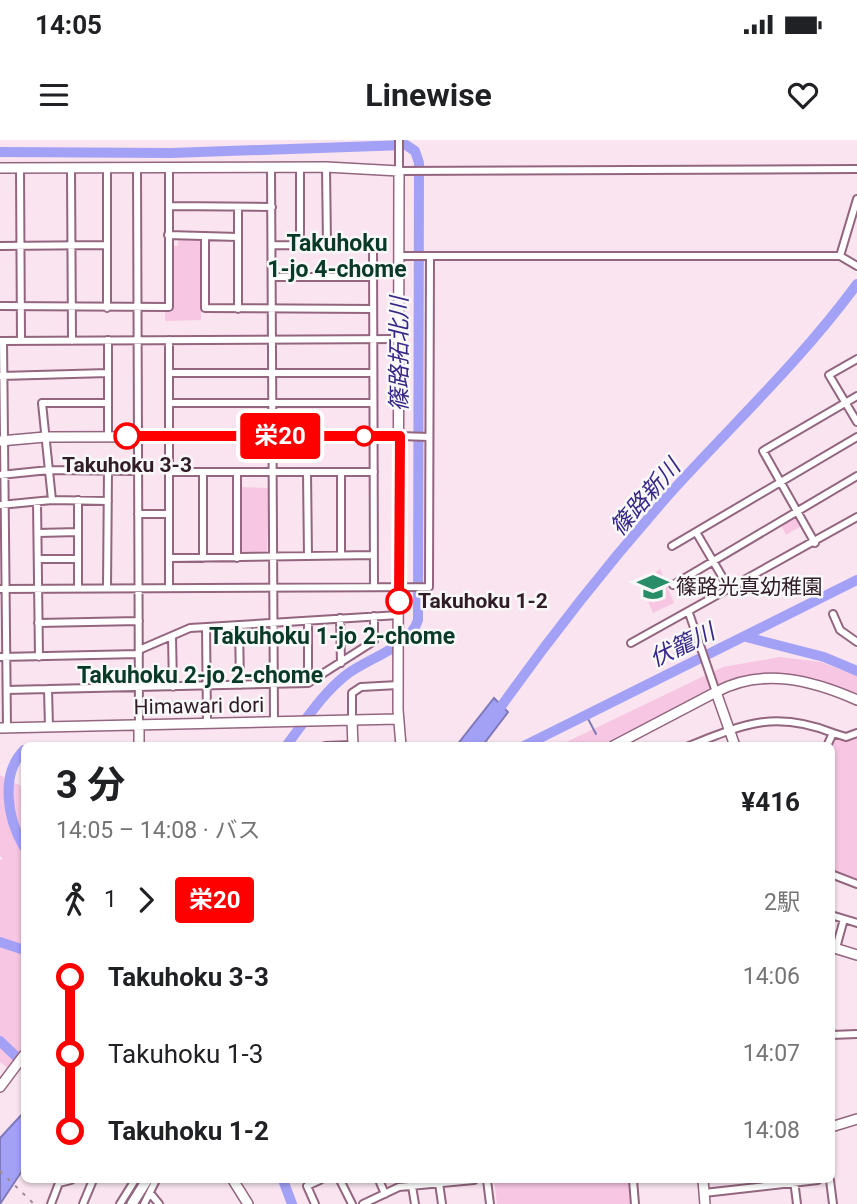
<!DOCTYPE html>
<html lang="ja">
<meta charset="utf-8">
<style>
body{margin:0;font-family:Roboto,"Noto Sans JP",sans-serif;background:#f6f6f6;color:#202124;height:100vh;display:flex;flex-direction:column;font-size:26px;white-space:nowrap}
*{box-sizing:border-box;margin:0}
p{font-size:23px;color:#757577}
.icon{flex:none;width:38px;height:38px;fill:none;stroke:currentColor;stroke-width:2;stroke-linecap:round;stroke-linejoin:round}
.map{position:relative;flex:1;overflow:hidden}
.panel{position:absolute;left:21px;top:602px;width:814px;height:441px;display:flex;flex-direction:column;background:#fff;border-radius:10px;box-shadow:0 2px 5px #0004}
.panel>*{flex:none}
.badge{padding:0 14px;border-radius:5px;font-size:24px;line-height:46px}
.map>.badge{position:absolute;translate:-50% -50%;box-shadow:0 0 0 4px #fff}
.legs{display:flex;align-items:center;gap:10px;height:77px;padding:0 35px;font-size:23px}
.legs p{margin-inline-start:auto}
.overview{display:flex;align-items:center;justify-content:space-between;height:119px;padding:0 35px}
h1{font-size:38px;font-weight:700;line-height:52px}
ul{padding:0 35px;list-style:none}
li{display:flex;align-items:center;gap:24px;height:77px;font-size:26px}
li i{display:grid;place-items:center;width:10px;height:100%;margin:0 9px;background:currentColor}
li i::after{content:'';width:18px;height:18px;margin:-9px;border:5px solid;border-radius:50%;background:#fff}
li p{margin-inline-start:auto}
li:first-child i{background:linear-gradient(#0000 50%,currentColor 0)}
li:last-child i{background:linear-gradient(currentColor 50%,#0000 0)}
.status{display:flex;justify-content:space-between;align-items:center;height:49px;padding:0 35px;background:#fff;direction:ltr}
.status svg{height:19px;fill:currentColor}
header{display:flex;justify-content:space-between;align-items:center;height:91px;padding:0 35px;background:#fff;font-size:32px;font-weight:700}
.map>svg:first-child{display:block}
.green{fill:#f7c6e2}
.water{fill:#a3a1f6;stroke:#8079b8;stroke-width:2}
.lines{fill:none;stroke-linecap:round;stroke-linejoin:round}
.stream{stroke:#8079b8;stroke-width:2}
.river{stroke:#a3a1f6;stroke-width:10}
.street-casing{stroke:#93657f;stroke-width:10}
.secondary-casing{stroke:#93657f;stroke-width:12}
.street{stroke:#fff;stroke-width:6}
.secondary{stroke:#fff;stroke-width:9}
.rail{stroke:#9e8a96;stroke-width:2;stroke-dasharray:3.5 7;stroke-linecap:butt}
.line-1-casing{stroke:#fff;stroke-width:16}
.line-1{stroke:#f00;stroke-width:10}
.stop-1-dot{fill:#fff;stroke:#f00;stroke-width:3.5}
.labels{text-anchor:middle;stroke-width:5;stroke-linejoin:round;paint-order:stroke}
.stop-label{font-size:21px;font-weight:bold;fill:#301d28;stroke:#f8f8f8}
.poi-label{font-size:21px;fill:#301d28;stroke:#f8f8f8;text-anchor:start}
.street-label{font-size:21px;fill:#301d28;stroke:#f8f8f8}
.neighbourhood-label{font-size:23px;font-weight:bold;fill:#093a28;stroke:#f8f8f8}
.water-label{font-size:23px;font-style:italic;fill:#382787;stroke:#f8f8f8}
</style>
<div class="status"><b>14:05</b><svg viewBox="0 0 49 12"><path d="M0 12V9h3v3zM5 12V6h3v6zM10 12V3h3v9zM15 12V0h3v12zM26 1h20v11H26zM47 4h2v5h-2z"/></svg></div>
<header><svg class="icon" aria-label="menu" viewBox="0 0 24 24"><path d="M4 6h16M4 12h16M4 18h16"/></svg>Linewise<svg class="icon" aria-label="heart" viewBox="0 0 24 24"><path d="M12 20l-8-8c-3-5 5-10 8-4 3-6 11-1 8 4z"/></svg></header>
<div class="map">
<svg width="857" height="1064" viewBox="0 0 857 1064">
<rect width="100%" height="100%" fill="#f9e4f0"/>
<path class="green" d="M 178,100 L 202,101 L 201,180 L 165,181 L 165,172 L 172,172 L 172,106 L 178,106 Z
M 240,347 L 269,348 L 267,414 L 240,413 Z
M 796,376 L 801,386 L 786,395 L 781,385 Z
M 660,429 L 674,463 L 653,473 L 641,445 Z
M 780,517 L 821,522 L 857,536 L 857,554 L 815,538 L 761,534 L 726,543 L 601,605 L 558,606 L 723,527 Z
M 835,598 L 843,601 L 857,598 L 857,740 L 831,731 L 831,606 Z
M 0,635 L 23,647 L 24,678 L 24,905 L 8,928 L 0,922 L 0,720 L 3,719 L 0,716 Z
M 494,1040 L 628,1040 L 631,1064 L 497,1064 Z"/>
<path class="water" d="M 494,558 L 508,572 L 483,605 L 457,605 Z
M 24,972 L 24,1028 L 0,1064 L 0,998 Z"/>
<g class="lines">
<path class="stream" d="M 586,575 L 596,594"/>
<path class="river" d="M 0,12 L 171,13 L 406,5 L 415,11 L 419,23 L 418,480 C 410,507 368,518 346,535 C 321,555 306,580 286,606
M 746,497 L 824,517 L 857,531
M 495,575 C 550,497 610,421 673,350 C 735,282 802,219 857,144
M 524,606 L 857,440
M 24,610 C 0,634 7,679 24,707
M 0,802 L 24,810
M 0,901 L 24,924
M 283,1040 L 292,1064"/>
<g class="street-casing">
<path id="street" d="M 399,0 L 399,31 L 857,29
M 300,27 L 300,106
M 326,27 L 327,106
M 20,28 L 21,201
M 71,28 L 72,201
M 107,28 L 107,168
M 137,28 L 139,584
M 271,28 L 274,582
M 169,66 L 272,67
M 238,67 L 238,169
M 168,95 L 238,97
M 205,96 L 205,168 L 373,169
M 272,105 L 373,106 L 374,447
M 0,106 L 107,105
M 400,116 L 840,116 L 857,126
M 840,116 L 857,59
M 272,137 L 373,137
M 0,166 L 169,167 L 169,28
M 169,200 L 169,447
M 0,201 L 400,199
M 3,201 L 7,588
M 857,219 L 829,235 L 857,282
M 169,233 L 373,233
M 1,236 L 108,233
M 169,263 L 373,263
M 108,296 L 108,200
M 399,296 L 429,297
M 169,332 L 374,332
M 237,332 L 237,418
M 307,332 L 308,416
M 341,332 L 341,415
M 0,335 L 49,330 L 138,331
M 52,360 L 42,263 L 107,263
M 78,360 L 78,448
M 37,362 L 39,517
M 0,365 L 52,360 L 108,361
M 138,374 L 169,374
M 696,392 L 730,450
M 38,393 L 78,392
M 815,403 L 763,311 L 857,256
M 672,406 L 857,297
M 169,418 L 374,415
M 203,418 L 203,332
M 38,419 L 78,419
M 673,445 L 857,336
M 107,448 L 108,331
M 0,449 L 429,447 L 430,116
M 689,473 L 716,552
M 833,474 L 840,490 L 857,502
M 340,478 L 341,523
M 38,483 L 139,481
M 239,485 L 240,545
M 206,487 L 207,583
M 172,496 L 173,547
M 631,503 L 857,377
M 139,510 L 190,488 L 399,475
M 0,517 L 139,514
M 308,543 L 308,481
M 7,550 L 48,549
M 352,580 L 352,553 L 361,547 L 398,545
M 49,587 L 48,549 L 308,543 L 374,501 L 374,476
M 325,606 L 353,605
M 689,606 C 744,584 775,570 833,593
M 827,606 L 833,593 L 846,597 L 857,593
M 831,734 L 857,744
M 831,775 L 857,783
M 836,808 L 844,779
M 831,895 L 857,894
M 340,1040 L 352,1064
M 379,1040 L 385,1054
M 487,1040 L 490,1064
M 633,1040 L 635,1064
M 794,1040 L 797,1064
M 830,1040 L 833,1064
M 439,1043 L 442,1064
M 412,1046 L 415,1064
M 150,1053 L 159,1064
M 704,1053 L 818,1040
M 51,1064 L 59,1043 L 71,1040
M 83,1064 L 93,1040
M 120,1064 L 135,1040
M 144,1064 L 156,1040
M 315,1064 L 307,1046 L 320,1040
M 363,1064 L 399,1047 L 474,1040"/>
</g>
<g class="secondary-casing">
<path id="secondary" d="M 0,28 L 326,27 L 399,31 L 398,570 L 401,606
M 0,301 L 45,297 L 399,296
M 352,580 L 353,606
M 139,584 L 139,606
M 0,588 L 398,579
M 613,606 L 716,552
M 735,606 L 716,552 C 762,527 812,540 857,560
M 831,807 L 857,815
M 0,947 L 24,915
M 831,987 L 857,979
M 233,1040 L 248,1064
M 703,1040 L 705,1064
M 132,1064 L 147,1040"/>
</g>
<use href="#street" class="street"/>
<use href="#secondary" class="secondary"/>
<path class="rail" d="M 0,1031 L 34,1064"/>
</g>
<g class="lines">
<g class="line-1-casing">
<path id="line-1" d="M 127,296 L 400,296 L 399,461"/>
</g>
<use href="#line-1" class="line-1"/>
</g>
<defs>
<g id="school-bare" transform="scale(2.415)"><path d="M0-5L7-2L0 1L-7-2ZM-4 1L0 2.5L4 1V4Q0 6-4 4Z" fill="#298d68" stroke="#f8f8f8" stroke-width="2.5" paint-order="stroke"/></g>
</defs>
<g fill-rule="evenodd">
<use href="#school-bare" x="653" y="447"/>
</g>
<g class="stop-1-dot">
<circle cx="127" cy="296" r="12"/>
<circle cx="364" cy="296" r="9"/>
<circle cx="399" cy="461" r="12"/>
</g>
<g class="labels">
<g class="stop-label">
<text x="127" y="332">Takuhoku 3-3</text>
<text x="418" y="468" text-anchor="start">Takuhoku 1-2</text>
</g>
<g class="poi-label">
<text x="676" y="454">篠路光真幼稚園</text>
</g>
<g class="street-label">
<text transform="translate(199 566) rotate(-1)" y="7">Himawari dori</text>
</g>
<g class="neighbourhood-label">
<text x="337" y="111">Takuhoku<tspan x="337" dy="26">1-jo 4-chome</tspan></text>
<text x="332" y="504">Takuhoku 1-jo 2-chome</text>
<text x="200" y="543">Takuhoku 2-jo 2-chome</text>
</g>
<g class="water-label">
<text transform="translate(399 214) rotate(-90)" y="8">篠路拓北川</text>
<text transform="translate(645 357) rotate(-49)" y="8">篠路新川</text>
<text transform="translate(682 505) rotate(-26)" y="8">伏籠川</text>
</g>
</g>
</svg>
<b class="badge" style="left:280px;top:296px;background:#f00;color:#fff">栄20</b>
<section class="panel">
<div class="overview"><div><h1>3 分</h1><p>14:05 – 14:08 · バス</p></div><b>¥416</b></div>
<div class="legs"><svg class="icon" aria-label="walk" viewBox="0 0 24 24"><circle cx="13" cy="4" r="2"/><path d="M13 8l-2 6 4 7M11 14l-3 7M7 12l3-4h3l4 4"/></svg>1<svg class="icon" aria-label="forward" viewBox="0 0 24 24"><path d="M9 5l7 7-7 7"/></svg><b class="badge" style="background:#f00;color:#fff">栄20</b><p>2駅</p></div>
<ul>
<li><i style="color:#f00"></i><b>Takuhoku 3-3</b><p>14:06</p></li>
<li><i style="color:#f00"></i><span>Takuhoku 1-3</span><p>14:07</p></li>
<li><i style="color:#f00"></i><b>Takuhoku 1-2</b><p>14:08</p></li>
</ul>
</section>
</div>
